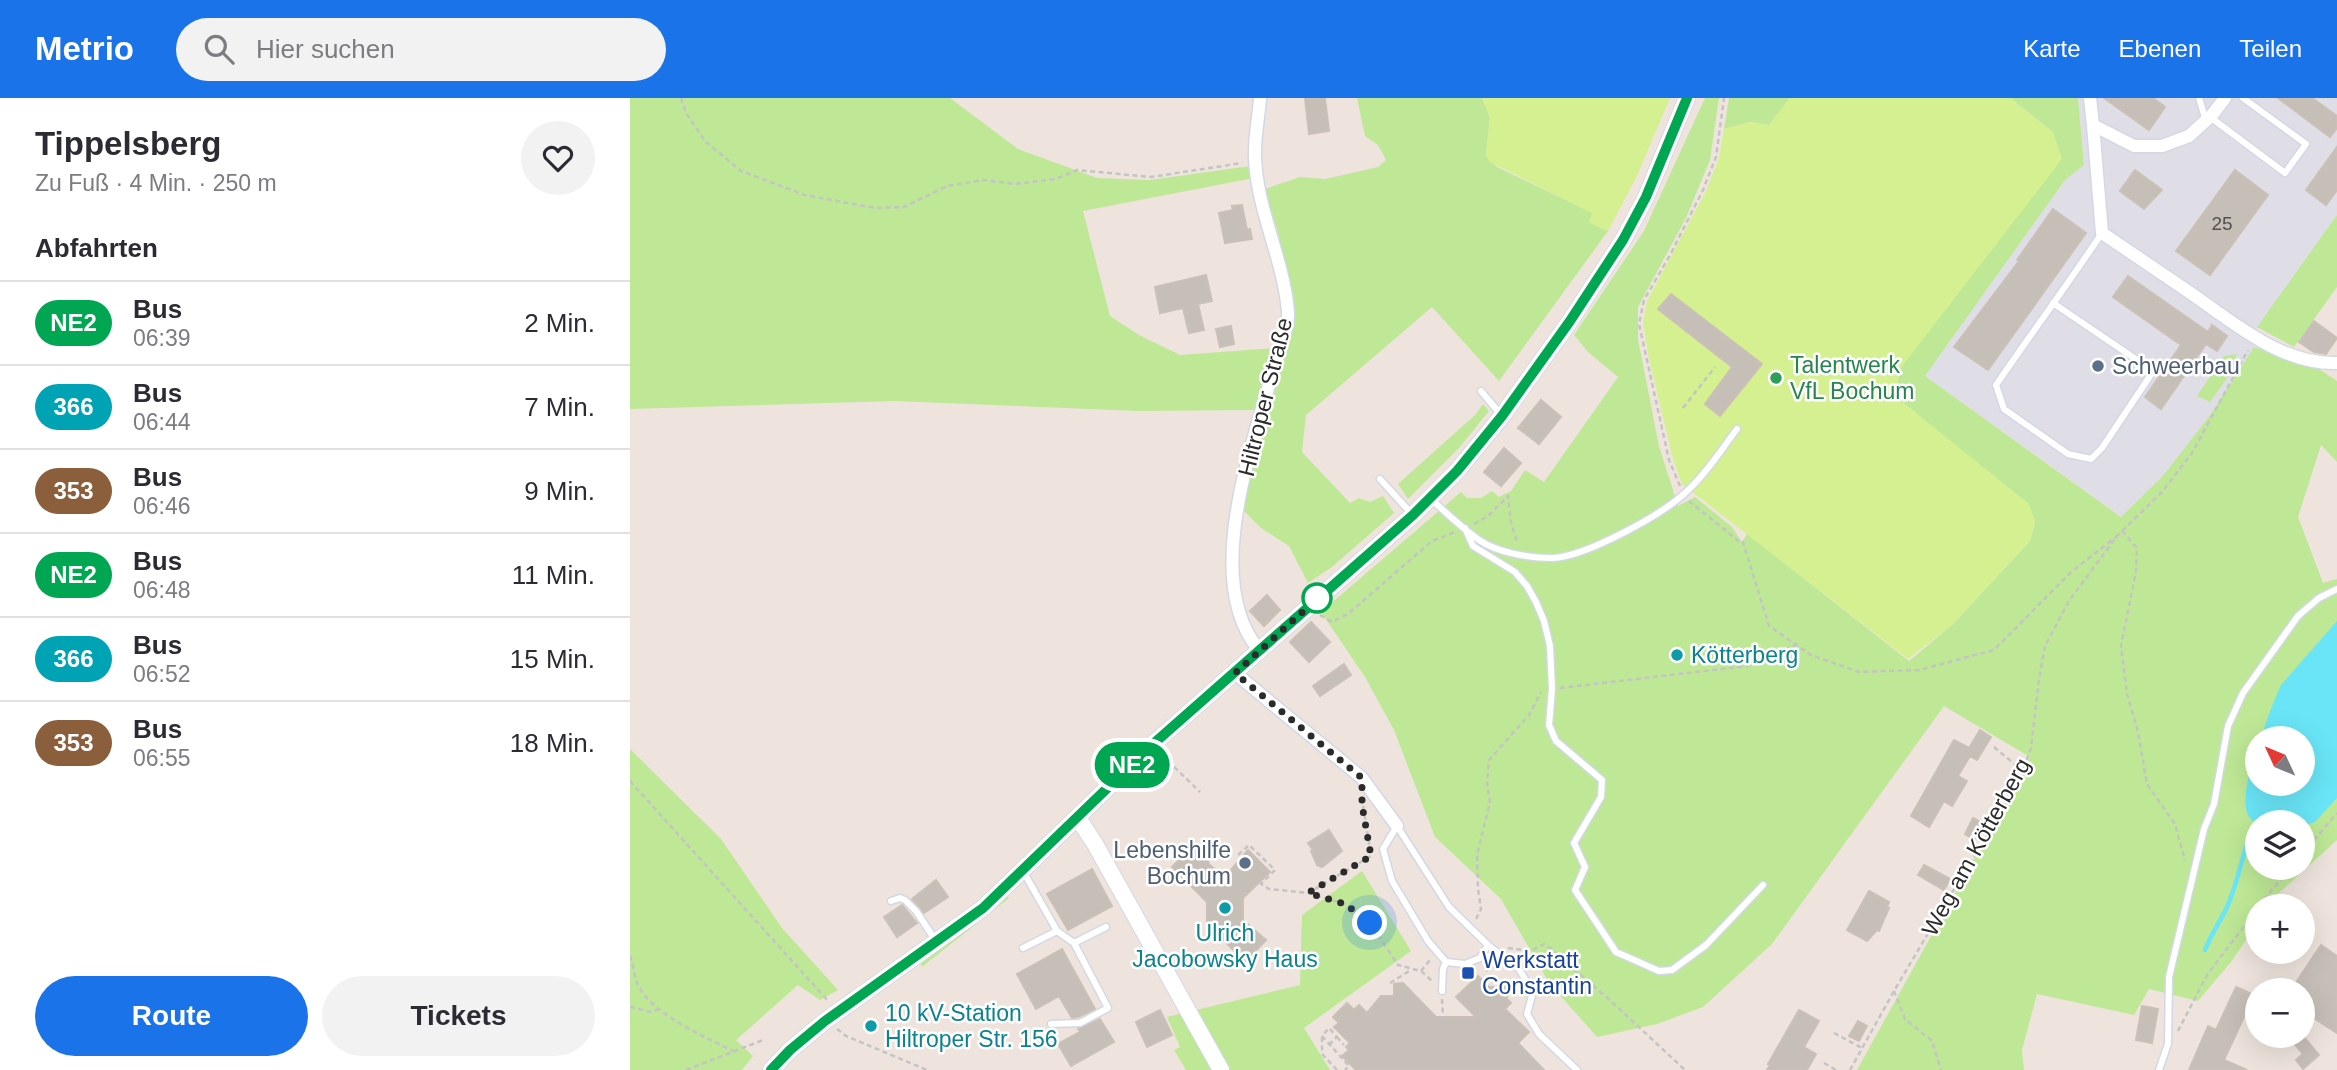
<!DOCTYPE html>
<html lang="de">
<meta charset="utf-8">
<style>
body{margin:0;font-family:Arial,sans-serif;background:#f2f2f3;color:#2b2b33;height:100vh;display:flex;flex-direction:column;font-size:26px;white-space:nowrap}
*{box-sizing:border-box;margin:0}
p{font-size:23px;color:#7c7c81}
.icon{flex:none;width:38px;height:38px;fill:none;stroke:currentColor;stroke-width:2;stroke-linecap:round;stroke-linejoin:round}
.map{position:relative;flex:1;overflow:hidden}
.details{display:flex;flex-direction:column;background:#fff;width:630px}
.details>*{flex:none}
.badge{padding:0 14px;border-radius:23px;font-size:24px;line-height:46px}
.needle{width:46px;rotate:314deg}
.fabs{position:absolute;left:1615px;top:628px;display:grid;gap:14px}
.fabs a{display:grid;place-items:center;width:70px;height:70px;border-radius:50%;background:#fff;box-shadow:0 7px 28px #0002;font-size:35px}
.you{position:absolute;width:35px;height:35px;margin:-18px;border:5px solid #fff;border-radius:50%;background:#1a73e8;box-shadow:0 0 0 10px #1a73e833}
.map>.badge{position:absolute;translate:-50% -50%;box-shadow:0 0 0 4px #fff}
h2{padding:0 35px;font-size:26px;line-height:63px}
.round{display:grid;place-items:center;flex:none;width:74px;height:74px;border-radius:37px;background:#f2f2f3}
.head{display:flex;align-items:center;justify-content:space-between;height:119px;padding:0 35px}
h1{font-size:33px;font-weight:700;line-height:52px}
.primary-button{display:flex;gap:14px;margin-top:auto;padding:14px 35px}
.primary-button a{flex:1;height:80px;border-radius:42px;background:#1a73e8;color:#fff;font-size:28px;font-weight:700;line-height:80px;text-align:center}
.primary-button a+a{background:#f2f2f3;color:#2b2b33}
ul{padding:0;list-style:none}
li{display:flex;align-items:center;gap:21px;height:84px;padding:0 35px;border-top:2px solid #e1e1e2}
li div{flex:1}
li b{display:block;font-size:26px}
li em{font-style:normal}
li .badge{min-width:77px;font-weight:700;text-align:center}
header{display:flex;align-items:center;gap:42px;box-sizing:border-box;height:98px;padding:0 35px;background:#1a73e8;color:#fff}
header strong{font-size:33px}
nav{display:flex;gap:38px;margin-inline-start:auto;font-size:24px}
.search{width:490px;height:63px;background:#f2f2f3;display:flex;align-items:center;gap:18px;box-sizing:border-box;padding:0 24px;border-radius:38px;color:#7c7c81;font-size:26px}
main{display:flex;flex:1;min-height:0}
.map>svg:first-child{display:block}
.industrial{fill:#dfdee6}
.green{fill:#bee896;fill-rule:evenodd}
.pitch{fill:#d5f091}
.water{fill:#69e5f7}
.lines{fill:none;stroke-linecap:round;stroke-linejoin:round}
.stream{stroke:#69e5f7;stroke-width:4.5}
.building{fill:#c6bfb8;stroke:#cac0b6;stroke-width:2}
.lane-casing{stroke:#d2d8e5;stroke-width:9}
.street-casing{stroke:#d2d8e5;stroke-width:15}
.secondary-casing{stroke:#d2d8e5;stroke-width:18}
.path{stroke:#c4c4c4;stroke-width:2.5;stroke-dasharray:5 3.5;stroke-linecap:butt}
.lane{stroke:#fff;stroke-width:6}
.street{stroke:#fff;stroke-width:12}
.secondary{stroke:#fff;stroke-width:16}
.line-casing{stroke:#fff;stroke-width:16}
.line{stroke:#00a651;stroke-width:10}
.walk{stroke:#2b2b2b;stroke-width:7;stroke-dasharray:0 12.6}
.service-dot{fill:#5c6f8a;stroke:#fff;stroke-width:2.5}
.leisure-dot{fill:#2e9e5b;stroke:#fff;stroke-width:2.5}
.stop-dot{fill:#fff;stroke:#00a651;stroke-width:3.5}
.culture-dot{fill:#0f9aa8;stroke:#fff;stroke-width:2.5}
.transit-dot{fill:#1a4fb4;stroke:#fff;stroke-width:2.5}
.labels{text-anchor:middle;stroke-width:5;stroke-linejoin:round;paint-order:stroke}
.number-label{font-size:19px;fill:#52504e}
.leisure-label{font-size:23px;fill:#27864d;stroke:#fff;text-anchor:start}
.service-label{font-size:23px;fill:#4e5e75;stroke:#fff;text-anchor:start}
.street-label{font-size:23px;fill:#2b2b2b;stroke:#fff}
.culture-label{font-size:23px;fill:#0d838f;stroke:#fff;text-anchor:start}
.transit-label{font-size:23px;fill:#164399;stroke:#fff;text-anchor:start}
</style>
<header>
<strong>Metrio</strong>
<div class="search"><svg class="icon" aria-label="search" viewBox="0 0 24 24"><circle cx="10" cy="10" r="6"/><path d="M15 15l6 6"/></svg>Hier suchen</div>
<nav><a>Karte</a><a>Ebenen</a><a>Teilen</a></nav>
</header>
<main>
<section class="details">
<div class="head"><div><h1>Tippelsberg</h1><p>Zu Fuß · 4 Min. · 250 m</p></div><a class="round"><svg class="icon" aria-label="heart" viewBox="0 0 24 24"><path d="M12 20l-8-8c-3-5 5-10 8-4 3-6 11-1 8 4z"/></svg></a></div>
<h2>Abfahrten</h2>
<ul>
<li><span class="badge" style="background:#00a651;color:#fff">NE2</span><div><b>Bus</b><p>06:39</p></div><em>2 Min.</em></li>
<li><span class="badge" style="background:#00a3b4;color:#fff">366</span><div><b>Bus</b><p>06:44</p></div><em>7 Min.</em></li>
<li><span class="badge" style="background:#8b5e3c;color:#fff">353</span><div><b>Bus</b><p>06:46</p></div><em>9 Min.</em></li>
<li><span class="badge" style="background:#00a651;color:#fff">NE2</span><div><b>Bus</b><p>06:48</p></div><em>11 Min.</em></li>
<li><span class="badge" style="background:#00a3b4;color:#fff">366</span><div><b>Bus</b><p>06:52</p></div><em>15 Min.</em></li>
<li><span class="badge" style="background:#8b5e3c;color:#fff">353</span><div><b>Bus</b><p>06:55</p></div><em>18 Min.</em></li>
</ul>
<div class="primary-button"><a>Route</a><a>Tickets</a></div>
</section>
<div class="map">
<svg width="1707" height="972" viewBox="0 0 1707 972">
<rect width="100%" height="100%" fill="#eee4dd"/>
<path class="industrial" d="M 1448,0 L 1707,0 L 1707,117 L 1627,229 L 1624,249 L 1578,320 L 1532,379 L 1492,419 L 1295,278 L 1435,82 L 1454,67 Z"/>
<path class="green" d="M 0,0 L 320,0 L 388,51 L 467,80 L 520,82 L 620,68 L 624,80 L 453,113 L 480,218 L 509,237 L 550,257 L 644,250 L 654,217 L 661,215 L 649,138 L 635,91 L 670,79 L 695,81 L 748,69 L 756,62 L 748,47 L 735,38 L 727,0 L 852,0 L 860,19 L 856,58 L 867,69 L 963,115 L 959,124 L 978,133 L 869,283 L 802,209 L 676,317 L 672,354 L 720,405 L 729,400 L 740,404 L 753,398 L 764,415 L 702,469 L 678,485 L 659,448 L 631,430 L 610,409 L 626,312 L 508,313 L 264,303 L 0,311 Z
M 1075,0 L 1089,0 L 1080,62 L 1056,120 L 1008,209 L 1008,241 L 1029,348 L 1048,408 L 1065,399 L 1102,429 L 1112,444 L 1117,436 L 1279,563 L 1322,527 L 1400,443 L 1405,423 L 1270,302 L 1266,289 L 1270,271 L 1423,34 L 1380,0 L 1448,0 L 1454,67 L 1435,82 L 1295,278 L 1491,419 L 1532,379 L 1578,320 L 1624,249 L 1686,269 L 1707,283 L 1707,364 L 1691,347 L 1668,419 L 1693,485 L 1707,481 L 1707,742 L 1648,796 L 1639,808 L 1628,808 L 1627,826 L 1601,864 L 1568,903 L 1519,891 L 1504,917 L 1407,896 L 1392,952 L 1394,972 L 1227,972 L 1400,659 L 1314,608 L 1142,846 L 1073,909 L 1027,926 L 967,939 L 919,885 L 871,801 L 805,739 L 764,632 L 735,579 L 691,514 L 831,394 L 837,400 L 851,400 L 862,393 L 869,399 L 881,393 L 895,372 L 914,384 L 988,279 L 958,254 L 944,237 L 1014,133 ZM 1628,640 L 1673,640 L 1673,686 L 1628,686 ZM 1628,724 L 1673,724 L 1673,770 L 1628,770 Z
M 1099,0 L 1160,0 L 1139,27 L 1120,24 L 1094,31 Z
M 1707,117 L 1707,189 L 1664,249 L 1627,229 Z
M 1607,256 C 1603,275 1591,289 1580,304 L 1567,298 L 1594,258 Z
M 853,306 L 859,313 L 829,350 L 778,401 L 768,386 L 845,317 Z
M 0,651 L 91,741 L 152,830 L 208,892 L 190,902 L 168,887 L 106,942 L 123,958 L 112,972 L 0,972 Z
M 732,773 L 781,853 L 674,930 L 700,972 L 556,972 L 544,952 L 550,949 L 537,919 L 670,887 L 672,817 Z
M 377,798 L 379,800 L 292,869 L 291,864 L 346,825 Z"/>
<path class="pitch" d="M 852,0 L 1040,0 L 1006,80 L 978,133 L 959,124 L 962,115 L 860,64 L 856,58 L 860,19 Z
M 1160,0 L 1380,0 L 1423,34 L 1432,61 L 1270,271 L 1267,289 L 1270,302 L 1399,406 L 1405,423 L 1400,443 L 1322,527 L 1278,561 L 1052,386 L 1043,361 L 1019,261 L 1013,225 L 1017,203 L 1076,93 L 1089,60 L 1094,31 L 1120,24 L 1139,27 Z"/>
<path class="water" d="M 1707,523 L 1707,700 L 1685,724 L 1673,728 L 1673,724 L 1626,725 C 1623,723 1620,721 1618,717 C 1610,701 1622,667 1627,651 L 1628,686 L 1673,686 L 1673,640 L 1631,640 L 1640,613 L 1651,587 Z"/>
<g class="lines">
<path class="stream" d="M 1575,852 C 1581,836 1590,824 1597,809 C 1610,781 1612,749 1628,722"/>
</g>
<path class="building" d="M 675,0 L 695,1 L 699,33 L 679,36 Z
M 1474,0 L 1523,0 L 1535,9 L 1519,32 Z
M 1648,0 L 1682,0 L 1707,18 L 1707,30 L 1700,39 Z
M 1707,49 L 1707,92 L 1696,107 L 1676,92 Z
M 1505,72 L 1532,92 L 1514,111 L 1490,93 Z
M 1605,72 L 1638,97 L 1580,177 L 1546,153 Z
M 612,107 L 617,132 L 620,131 L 622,141 L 595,145 L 589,115 L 603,112 L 602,108 Z
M 1423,111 L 1456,135 L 1358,272 L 1324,249 L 1389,163 L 1387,162 Z
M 576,177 L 582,203 L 568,206 L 574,232 L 559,235 L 553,210 L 530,215 L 525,189 Z
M 1498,178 L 1578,234 L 1582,227 L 1597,238 L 1587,253 L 1576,246 L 1531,311 L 1515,299 L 1551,247 L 1483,199 Z
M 1041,196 L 1132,266 L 1090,318 L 1075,306 L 1102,269 L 1028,211 Z
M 1684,223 L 1707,240 L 1696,256 L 1684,254 L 1669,244 Z
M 601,228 L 604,246 L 590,249 L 586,231 Z
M 911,302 L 931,319 L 909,346 L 888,330 Z
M 874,350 L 891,365 L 871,388 L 854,374 Z
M 637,497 L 650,512 L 634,528 L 620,513 Z
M 681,524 L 700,544 L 679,564 L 660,544 Z
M 714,566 L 721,577 L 690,598 L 683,588 Z
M 1350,632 L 1361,639 L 1347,662 L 1340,658 L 1328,678 L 1337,683 L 1322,708 L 1314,703 L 1299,729 L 1281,718 L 1324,642 L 1339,650 Z
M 1343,720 L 1354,726 L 1345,742 L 1335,736 Z
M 699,732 L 712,753 L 692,769 L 687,767 L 681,753 L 683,752 L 678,745 Z
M 564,747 L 578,762 L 579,766 L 594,780 L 618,752 L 640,774 L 613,800 L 613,822 L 636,842 L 615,864 L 583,831 L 577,831 L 577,804 L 542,769 Z
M 1294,767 L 1320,781 L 1314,792 L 1288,777 Z
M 462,771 L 482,808 L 438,832 L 417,796 Z
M 306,782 L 318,799 L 294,815 L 282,801 Z
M 1239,793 L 1259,804 L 1257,809 L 1259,810 L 1249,833 L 1247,832 L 1237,843 L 1217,832 Z
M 272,807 L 287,825 L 267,839 L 254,819 Z
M 1691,847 L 1707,858 L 1707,935 L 1673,913 L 1673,892 L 1661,892 Z
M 432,851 L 465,911 L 448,919 L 442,920 L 429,898 L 406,911 L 387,876 Z
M 848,878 L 859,889 L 876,889 L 877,901 L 881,905 L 875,911 L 899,934 L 888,945 L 914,972 L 726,972 L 712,958 L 719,952 L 716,949 L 720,945 L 704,929 L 709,925 L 703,919 L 717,905 L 724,912 L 729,907 L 737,915 L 751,898 L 764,898 L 764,886 L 773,885 L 806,919 L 846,919 L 826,899 Z
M 1606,889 L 1624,897 L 1594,962 L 1617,972 L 1559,972 L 1578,928 L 1586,932 Z
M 1512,908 L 1528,911 L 1522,945 L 1506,942 Z
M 530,912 L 542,937 L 517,949 L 506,924 Z
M 1169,912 L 1189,923 L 1174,949 L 1186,956 L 1177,972 L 1137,972 L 1140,967 L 1138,966 Z
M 470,921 L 484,944 L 441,968 L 428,946 L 450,934 L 448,931 Z
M 1228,923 L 1237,928 L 1229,943 L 1219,938 Z
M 1658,938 L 1673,938 L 1689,957 L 1673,971 L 1666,962 L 1673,956 Z"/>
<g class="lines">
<g class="lane-casing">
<path id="lane" d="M 1569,0 L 1576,23
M 1580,19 L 1655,75 L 1676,46 L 1613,0
M 1423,205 L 1510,264 L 1520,278 L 1472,350 L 1461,361 L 1438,356 L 1374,311 L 1366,287 C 1401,236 1438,186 1472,135
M 851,293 L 872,318
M 750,381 L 781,415
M 800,400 C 816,415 832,430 849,442 C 868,455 900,460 922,460 C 955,459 1032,417 1056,394 C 1076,376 1091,352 1107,331
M 835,430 L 843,448 L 885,474 L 897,488 L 906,504 L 914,523 L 920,548 L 922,591 L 919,627 L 926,643 L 972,682 L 971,699 L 944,745 L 955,769 L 945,792 L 986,854 L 1029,873 L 1042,872 L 1076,847 L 1133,787
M 393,773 L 427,833 L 444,845 L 478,910 L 450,925 L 421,926
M 261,803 L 270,800 L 275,802 L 286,813 L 306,843
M 444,845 L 476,829
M 858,847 L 850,860 L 835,866 L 816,864 L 798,843 L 762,783 L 753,751 L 767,728 L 819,809 L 858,847 L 889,871 L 903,894 L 897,916 L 909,936 L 947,972
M 393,850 L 427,833
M 812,893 L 813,871 L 816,864
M 1529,972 L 1538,946 L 1539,879 L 1574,731 L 1584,706 L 1598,628 L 1613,595 L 1668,518 L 1689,500 L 1707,491"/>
</g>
<g class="street-casing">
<path id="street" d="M 1460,0 L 1463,27 L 1504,48 L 1532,48 L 1559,38 L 1582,17 L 1595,0
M 1463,27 L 1472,135 C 1502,155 1532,176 1562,196 C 1605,226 1653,267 1707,265
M 629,552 C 572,484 621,352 642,276 C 646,259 659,230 658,214 C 654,161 624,106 625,53 C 625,35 629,17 630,0
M 605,575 L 732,680 L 767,728"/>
</g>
<g class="secondary-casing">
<path id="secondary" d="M 448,720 L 465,746 L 591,972
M 141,972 L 160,952 L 195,923 L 353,810 L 522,647 L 783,417 L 827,373 L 872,318 L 940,223 L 993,142 L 1016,99 L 1057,0"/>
</g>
<path class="path" d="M 51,0 L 56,15 L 75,43 L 111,73 L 175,97 L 245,110 L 274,109 L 317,88 L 353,82 L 385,86 L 426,81 L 447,72 L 521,79 L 612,65
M 1053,310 L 1085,269
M 1050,388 L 1039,362 L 1009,226 L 1014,202 L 1040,157 L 1073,92 L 1086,59 L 1094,0
M 1059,403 L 1111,445 L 1113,444 L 1139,528 L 1181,557 L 1229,574 L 1289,572 L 1364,552 L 1440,475 L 1487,438
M 844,426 L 858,418 L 878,398 L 881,425 L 888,446
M 1492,433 L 1507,450 L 1506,473 L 1491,548 L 1497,596 L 1508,634 L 1517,686 L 1545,726 L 1555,763
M 690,517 L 702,524 L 718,516 L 802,443 L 825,434
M 930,590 L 1117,568 L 1166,547
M 1364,649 L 1393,673
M 532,657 L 570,694
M 0,683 L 199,904
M 1673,755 L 1707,715
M 608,757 L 619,747 L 645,772 L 631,786 L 639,791 L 678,795 L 741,758 L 732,701
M 678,795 L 715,806 L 740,825 L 768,867 L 791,873 L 803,884
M 1628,808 L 1661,770
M 846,821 L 851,811 L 848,791 L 847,757 L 860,704 L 857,685 L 859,662 L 899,617 L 911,594
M 878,850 L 901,853 L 914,846 L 920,850 L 982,904 L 1055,972
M 0,858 C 4,868 4,880 9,889 C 25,918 74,938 103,953
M 855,869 L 864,884
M 791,873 L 800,862
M 760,885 L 781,872
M 1264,893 L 1275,921 L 1302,943 L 1311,972
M 812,901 L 813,919
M 0,909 L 21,914 L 29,911
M 207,931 L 216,938 L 297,972
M 1548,933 L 1577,877 L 1628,810
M 1204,935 L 1232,950
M 692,939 L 692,956 L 707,972
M 707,939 L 714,947
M 699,947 L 707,939 L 699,930 L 692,938 L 719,968 L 715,972
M 1194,965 L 1206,972
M 56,972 L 133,942
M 1220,972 L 1264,893 L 1391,678 L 1401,650 L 1409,581 L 1415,548 L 1439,503 L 1487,438 L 1532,394 L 1562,355 L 1618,252"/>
<use href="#lane" class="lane"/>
<use href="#street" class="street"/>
<use href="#secondary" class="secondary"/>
</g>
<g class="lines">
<g class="line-casing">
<path id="line" d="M 141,972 L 160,952 L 195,923 L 353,810 L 522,647 L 783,417 L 827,373 L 872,318 L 940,223 L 993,142 L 1016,99 L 1057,0"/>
</g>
<use href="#line" class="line"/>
<path class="walk" d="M 687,500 L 689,499 L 605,575 L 732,680 L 732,707 L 741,758 L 678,795 L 715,806 L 740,825"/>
</g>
<g class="service-dot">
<circle cx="1468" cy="268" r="7"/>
<circle cx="615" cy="765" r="7"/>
</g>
<circle class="leisure-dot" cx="1146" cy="280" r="7"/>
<circle class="stop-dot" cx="687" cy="500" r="14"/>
<g class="culture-dot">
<circle cx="1047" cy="557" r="7"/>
<circle cx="595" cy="810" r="7"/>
<circle cx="241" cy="928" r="7"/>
</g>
<rect class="transit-dot" x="831" y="868" width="14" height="14" rx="3.5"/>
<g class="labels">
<g class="number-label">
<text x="1592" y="132">25</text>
</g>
<g class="leisure-label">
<text x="1160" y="275">Talentwerk<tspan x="1160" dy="26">VfL Bochum</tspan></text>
</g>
<g class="service-label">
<text x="1482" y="276">Schweerbau</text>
<text x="601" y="760" text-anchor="end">Lebenshilfe<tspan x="601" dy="26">Bochum</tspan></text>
</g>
<g class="street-label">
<text transform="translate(635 299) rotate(-76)" y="8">Hiltroper Straße</text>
<text transform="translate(1346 749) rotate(-61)" y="8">Weg am Kötterberg</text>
</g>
<g class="culture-label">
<text x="1061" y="565">Kötterberg</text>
<text x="595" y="843" text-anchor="middle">Ulrich<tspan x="595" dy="26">Jacobowsky Haus</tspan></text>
<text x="255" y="923">10 kV-Station<tspan x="255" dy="26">Hiltroper Str. 156</tspan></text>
</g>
<g class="transit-label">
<text x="852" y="870">Werkstatt<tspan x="852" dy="26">Constantin</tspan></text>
</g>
</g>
</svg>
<div class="fabs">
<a><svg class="needle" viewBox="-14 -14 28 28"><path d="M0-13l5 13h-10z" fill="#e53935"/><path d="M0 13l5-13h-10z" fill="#7c7c81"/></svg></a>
<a><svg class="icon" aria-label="layers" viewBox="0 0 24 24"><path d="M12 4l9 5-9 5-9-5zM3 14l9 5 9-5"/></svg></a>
<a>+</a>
<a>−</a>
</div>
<div class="you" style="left:740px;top:825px"></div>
<b class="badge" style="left:502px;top:667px;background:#00a651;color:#fff">NE2</b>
</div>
</main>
